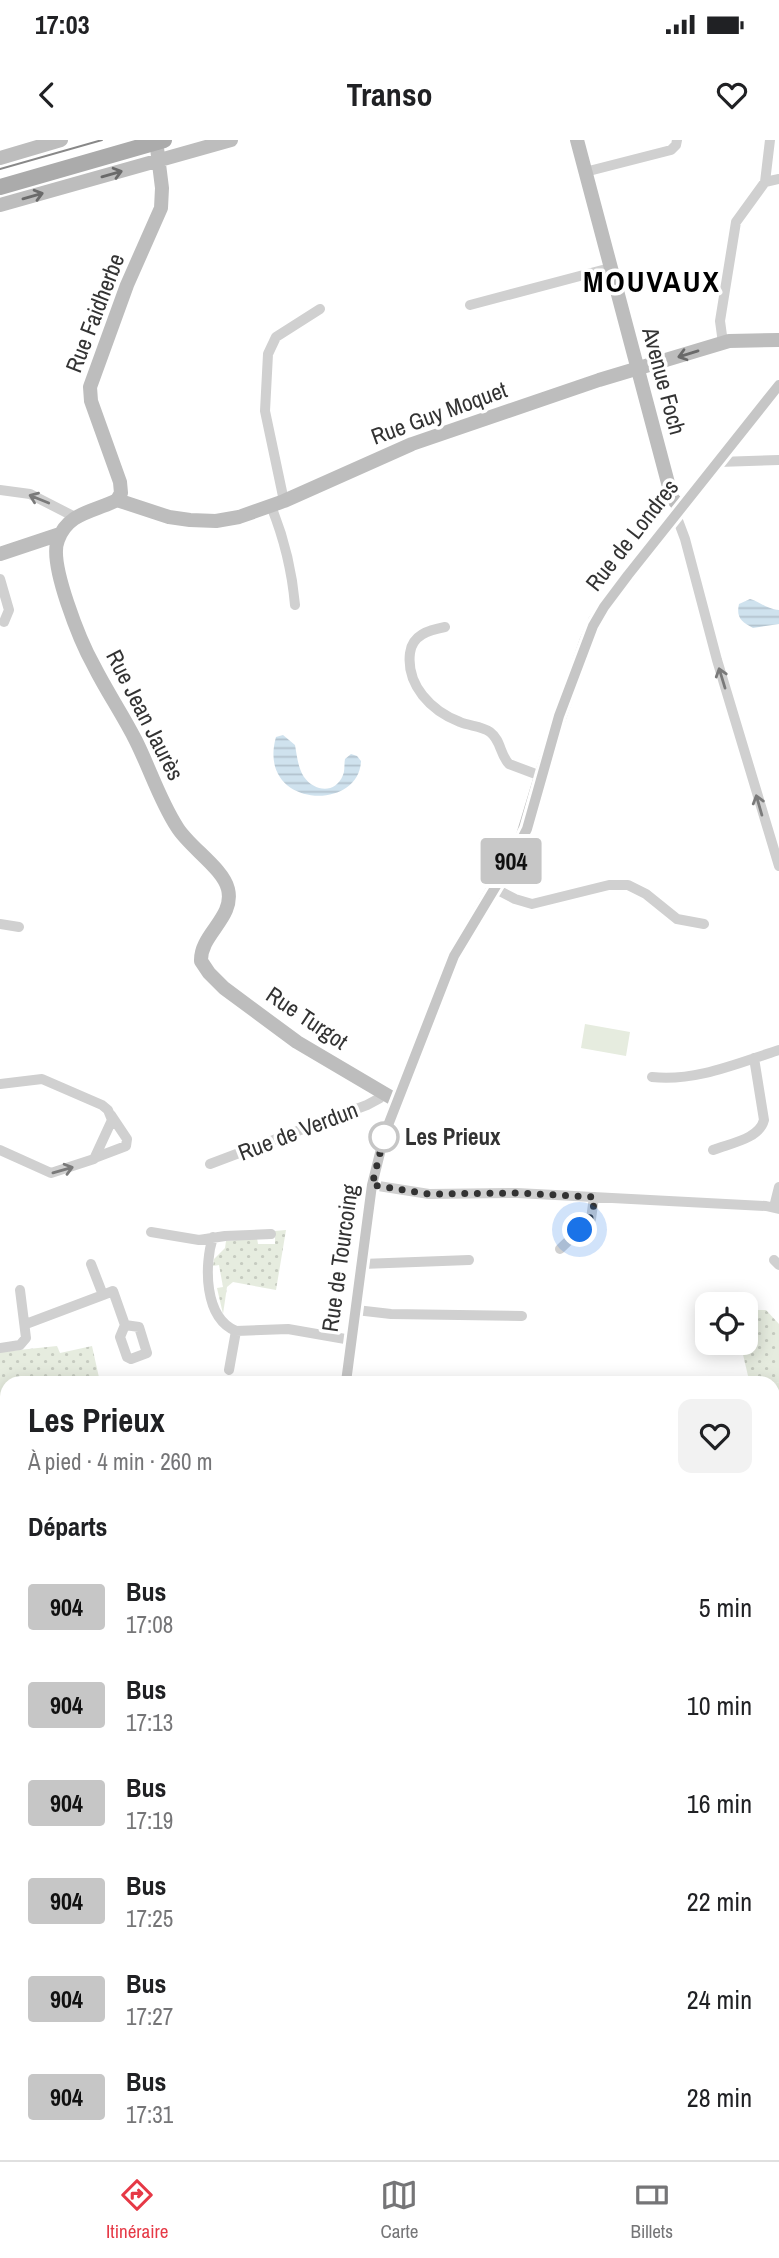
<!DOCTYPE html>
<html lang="fr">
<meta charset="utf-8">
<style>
body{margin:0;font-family:"Archivo Narrow",sans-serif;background:#f2f2f2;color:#202124;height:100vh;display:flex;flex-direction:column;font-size:26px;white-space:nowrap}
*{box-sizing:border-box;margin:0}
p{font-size:23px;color:#757577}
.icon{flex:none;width:38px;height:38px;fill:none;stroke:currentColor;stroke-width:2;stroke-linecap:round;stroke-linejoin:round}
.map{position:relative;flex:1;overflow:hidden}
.side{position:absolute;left:0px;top:1236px;width:780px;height:786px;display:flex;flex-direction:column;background:#fff;border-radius:21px 21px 0 0;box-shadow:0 4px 18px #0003}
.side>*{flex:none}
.badge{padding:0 14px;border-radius:5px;font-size:24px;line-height:46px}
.buttons{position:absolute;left:695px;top:1152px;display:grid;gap:14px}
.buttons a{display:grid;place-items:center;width:63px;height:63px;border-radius:14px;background:#fff;box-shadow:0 4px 18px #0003;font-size:35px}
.you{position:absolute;width:35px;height:35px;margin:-18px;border:5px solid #fff;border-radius:50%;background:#1a73e8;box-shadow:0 0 0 10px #1a73e833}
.map>.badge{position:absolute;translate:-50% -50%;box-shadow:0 0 0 4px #fff}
h2{padding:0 28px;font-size:26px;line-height:63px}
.round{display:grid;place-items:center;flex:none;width:74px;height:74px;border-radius:14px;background:#f2f2f2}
.headline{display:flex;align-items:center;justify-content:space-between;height:119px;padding:0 28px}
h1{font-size:33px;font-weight:700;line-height:52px}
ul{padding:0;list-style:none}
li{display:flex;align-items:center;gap:21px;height:98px;padding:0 28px}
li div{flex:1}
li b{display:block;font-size:26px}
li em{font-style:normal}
li .badge{min-width:77px;font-weight:700;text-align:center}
.status{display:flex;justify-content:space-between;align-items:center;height:49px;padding:0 35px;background:#fff;direction:ltr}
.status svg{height:19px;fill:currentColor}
header{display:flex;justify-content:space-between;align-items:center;height:91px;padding:0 28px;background:#fff;font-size:32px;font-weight:700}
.dock{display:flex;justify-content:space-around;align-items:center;height:98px;border-top:2px solid #e0e0e0;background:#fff;font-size:19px;color:#757577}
.dock a{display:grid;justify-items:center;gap:4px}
.dock .active{color:#e63946}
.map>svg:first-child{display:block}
.grass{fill:url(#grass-dots)}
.wetland{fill:url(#wetland-marsh)}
.green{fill:#e6ecdf}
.water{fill:url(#water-rules)}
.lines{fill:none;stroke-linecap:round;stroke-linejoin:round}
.street{stroke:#d0d0d0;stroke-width:10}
.secondary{stroke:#bdbdbd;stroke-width:14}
.primary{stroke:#ababab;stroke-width:16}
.tram{stroke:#888;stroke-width:2}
.oneway{stroke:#6a6a6a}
.oneway2{stroke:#7a7a7a}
.line-casing{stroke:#fff;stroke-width:16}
.line{stroke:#c6c6c6;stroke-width:10}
.walk{stroke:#333;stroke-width:7;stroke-dasharray:0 12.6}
.stop-dot{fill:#fff;stroke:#c6c6c6;stroke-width:3.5}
.labels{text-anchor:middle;stroke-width:7;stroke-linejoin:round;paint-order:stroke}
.street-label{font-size:23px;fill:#333;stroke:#fff}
.stop-label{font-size:23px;font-weight:bold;fill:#333;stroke:#fff;text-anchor:start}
.district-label{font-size:30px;font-weight:bold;letter-spacing:2px;fill:#000;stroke:#fff}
</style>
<div class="status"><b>17:03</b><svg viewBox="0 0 49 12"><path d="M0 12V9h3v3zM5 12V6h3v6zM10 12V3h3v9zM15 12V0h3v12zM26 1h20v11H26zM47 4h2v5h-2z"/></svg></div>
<header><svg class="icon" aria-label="back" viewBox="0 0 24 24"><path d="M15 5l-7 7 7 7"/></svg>Transo<svg class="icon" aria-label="heart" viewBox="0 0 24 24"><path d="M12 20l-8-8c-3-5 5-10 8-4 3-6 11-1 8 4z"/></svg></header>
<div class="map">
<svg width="779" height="2020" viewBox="0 0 779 2020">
<defs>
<pattern id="grass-dots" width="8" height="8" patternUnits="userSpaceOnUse" patternTransform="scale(1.75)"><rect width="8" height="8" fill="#e6ecdf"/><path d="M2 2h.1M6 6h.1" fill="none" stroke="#c6cbc0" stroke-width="1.8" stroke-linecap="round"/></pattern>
<pattern id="wetland-marsh" width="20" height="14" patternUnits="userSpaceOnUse" patternTransform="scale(1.75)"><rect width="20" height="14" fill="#e6ecdf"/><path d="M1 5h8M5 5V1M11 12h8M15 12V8" fill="none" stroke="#c6cbc0"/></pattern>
<pattern id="water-rules" width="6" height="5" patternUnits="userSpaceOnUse" patternTransform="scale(1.75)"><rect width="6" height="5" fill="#cfe2ee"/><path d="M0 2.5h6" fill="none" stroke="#b2c2cd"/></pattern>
</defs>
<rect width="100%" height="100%" fill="#fff"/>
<path class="grass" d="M 286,1090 L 276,1150 L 233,1142 L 227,1147 L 223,1174 L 217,1148 L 223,1147 L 219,1125 L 213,1126 L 214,1119 L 225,1108 L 226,1101 L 257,1098 L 258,1104 L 275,1104 L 275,1091 Z
M 746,1170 L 766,1170 L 779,1184 L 779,1242 L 774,1244 L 774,1242 L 727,1242 L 749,1240 L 740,1202 L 746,1202 Z
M 57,1206 L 60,1213 L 92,1206 L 100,1242 L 7,1242 L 7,1338 L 0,1297 L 0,1212 Z
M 774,1303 L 779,1307 L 779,1400 L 774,1400 Z
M 173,2014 L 254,2014 L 256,2020 L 184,2020 L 175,2018 Z"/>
<path class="wetland" d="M 779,1242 L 779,1307 L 774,1303 L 774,1244 Z"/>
<path class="green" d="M 585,884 L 630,892 L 626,916 L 581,908 Z"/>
<path class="water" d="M 750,459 C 761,462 766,469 779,470 L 779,484 L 753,488 C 741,482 736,477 739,464 Z
M 283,595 L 295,605 C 297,616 298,628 304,637 C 314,651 335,655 343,635 C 345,631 344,624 345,619 L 351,614 L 357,616 L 361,621 C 359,673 256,668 276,597 Z"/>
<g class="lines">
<path class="street" d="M 585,32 L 671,10 L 676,5 L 677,0
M 765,42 L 770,0
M 470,165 L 610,128
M 723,203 L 720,181 L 736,82 L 765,42 L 779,39
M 718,322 L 779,320
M 0,350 L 30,354 L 75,377
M 284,361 L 265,271 L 268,214 L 276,197 L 320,169
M 271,366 C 284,398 292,431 295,465
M 676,375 L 685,399 L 717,520 L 779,726
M 0,439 L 9,470 L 4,482
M 445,487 C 429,490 412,495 410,513 C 406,545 431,571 460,582 C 469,586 482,586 490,592 C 501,600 500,615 509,624 L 541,636
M 494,748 L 515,759 L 532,764 L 609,745 L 628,745 L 646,754 L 677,779 L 704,784
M 0,784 L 19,787
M 652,937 C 695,942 738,923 779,910
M 0,944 L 42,939 L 102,965 L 108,970 L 112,980 L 94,1019 L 51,1033 L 0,1010
M 713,1010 C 731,1003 759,999 764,980 L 754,918
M 97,1017 L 126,1006 L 127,999 L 111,975
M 210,1024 L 367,965 L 380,958 L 383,953
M 372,1045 L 429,1054 L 517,1053 L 766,1066 L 779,1069
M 774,1067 L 779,1047
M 151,1092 L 199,1100 L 225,1096 L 271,1094
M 213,1097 C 204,1125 204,1178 236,1191 L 229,1230
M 560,1109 L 591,1079 L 594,1057
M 774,1120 L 779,1125
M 362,1124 L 469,1120
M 103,1155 L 113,1151 L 125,1185 L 120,1197 L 127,1217 L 131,1219 L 147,1213 L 139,1187 L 125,1185
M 356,1170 L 391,1174 L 522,1176
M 26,1184 L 103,1155 L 91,1124
M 236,1191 L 288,1189 L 351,1200
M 0,1208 L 20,1205 L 26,1198 L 20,1150
M 0,1350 L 7,1396
M 774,1856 L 779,1856
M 774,1898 L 779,1925
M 88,2014 L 90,2020
M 97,2014 L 138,2020
M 0,2019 L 22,2014
M 158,2020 L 158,2014
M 289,2020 L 319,2014"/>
<path class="secondary" d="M 577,0 L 672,358 L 681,368
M 0,18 L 61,0
M 0,65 L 231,0
M 117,360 C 94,372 68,372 58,400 C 48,423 81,503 94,526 C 107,552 123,575 136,601 C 150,629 160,661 177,687 C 189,707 223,728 228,749 C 235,778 200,794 201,821 L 209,833 L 224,848 L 297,902 L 397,961
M 117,360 L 169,377 L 190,380 L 216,381 L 239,377 L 284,361 L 412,304 L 599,240 L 729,201 L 779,200
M 117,360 L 121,353 L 120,342 L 91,261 L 90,247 L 127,145 L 161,68 L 162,48 L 156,0
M 0,414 L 60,394
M 346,1242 L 372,1045 L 385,993 L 454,816 L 521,702 L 557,584 L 586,502 L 595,481 L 612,456 L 779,245
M 774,1635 L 779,1634
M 0,1671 L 7,1668"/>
<path class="primary" d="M 0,47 L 164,0"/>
<path class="tram" d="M 0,29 L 102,0"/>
</g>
<defs><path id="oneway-shaft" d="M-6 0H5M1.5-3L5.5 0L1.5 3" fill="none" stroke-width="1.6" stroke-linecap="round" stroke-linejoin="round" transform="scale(1.75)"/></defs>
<g class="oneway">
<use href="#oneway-shaft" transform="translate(112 34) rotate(-16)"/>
<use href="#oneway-shaft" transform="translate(33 56) rotate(-16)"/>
<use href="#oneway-shaft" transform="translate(688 214) rotate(163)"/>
</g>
<g class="oneway2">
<use href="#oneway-shaft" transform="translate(39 359) rotate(-158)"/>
<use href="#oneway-shaft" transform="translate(722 538) rotate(-107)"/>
<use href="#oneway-shaft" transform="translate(759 665) rotate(-106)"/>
<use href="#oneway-shaft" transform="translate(63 1030) rotate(-16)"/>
</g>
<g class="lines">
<g class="line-casing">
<path id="line" d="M 346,1242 L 372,1045 L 385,993 L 454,816 L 508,726 L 527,689 L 559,576 L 593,486 L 604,467 L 628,435 L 779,245"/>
</g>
<use href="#line" class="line"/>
<path class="walk" d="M 384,997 L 385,993 L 372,1045 L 429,1054 L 517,1053 L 594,1057 L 593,1074 L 580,1090"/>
</g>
<circle class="stop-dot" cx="384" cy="997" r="14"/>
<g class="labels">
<g class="street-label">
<text transform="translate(95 173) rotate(-69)" y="8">Rue Faidherbe</text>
<text transform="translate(664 241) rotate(75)" y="8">Avenue Foch</text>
<text transform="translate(439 273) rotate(-20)" y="8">Rue Guy Moquet</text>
<text transform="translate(632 395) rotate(-52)" y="8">Rue de Londres</text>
<text transform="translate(145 575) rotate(63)" y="8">Rue Jean Jaurès</text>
<text transform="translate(307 878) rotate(34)" y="8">Rue Turgot</text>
<text transform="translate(298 991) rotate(-21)" y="8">Rue de Verdun</text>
<text transform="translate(340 1118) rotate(-82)" y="8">Rue de Tourcoing</text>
</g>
<g class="stop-label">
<text x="405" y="1005">Les Prieux</text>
</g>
<g class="district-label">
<text x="652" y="152">MOUVAUX</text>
</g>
</g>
</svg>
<div class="buttons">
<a><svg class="icon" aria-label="locate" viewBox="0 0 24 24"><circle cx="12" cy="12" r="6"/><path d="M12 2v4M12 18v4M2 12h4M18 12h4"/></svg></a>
</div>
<div class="you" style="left:580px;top:1090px"></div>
<b class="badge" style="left:511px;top:721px;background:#c6c6c6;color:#111">904</b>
<section class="side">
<div class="headline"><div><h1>Les Prieux</h1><p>À pied · 4 min · 260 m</p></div><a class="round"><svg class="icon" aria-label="heart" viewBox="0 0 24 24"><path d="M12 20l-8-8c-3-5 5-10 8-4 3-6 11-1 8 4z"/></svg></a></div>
<h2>Départs</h2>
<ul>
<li><span class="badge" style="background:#c6c6c6;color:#111">904</span><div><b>Bus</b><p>17:08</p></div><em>5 min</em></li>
<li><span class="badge" style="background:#c6c6c6;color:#111">904</span><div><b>Bus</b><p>17:13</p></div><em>10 min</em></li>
<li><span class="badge" style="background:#c6c6c6;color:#111">904</span><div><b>Bus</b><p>17:19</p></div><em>16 min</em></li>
<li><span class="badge" style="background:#c6c6c6;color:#111">904</span><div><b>Bus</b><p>17:25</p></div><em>22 min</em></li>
<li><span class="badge" style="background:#c6c6c6;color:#111">904</span><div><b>Bus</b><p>17:27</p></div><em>24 min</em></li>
<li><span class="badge" style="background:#c6c6c6;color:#111">904</span><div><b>Bus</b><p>17:31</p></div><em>28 min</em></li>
</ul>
</section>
</div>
<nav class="dock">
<a class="active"><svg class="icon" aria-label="directions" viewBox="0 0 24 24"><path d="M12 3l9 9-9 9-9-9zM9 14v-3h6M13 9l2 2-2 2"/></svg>Itinéraire</a>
<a><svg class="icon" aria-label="map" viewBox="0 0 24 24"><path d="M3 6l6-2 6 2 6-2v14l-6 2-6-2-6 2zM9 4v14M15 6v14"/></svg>Carte</a>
<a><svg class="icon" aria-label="tickets" viewBox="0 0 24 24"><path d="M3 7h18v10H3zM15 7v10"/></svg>Billets</a>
</nav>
